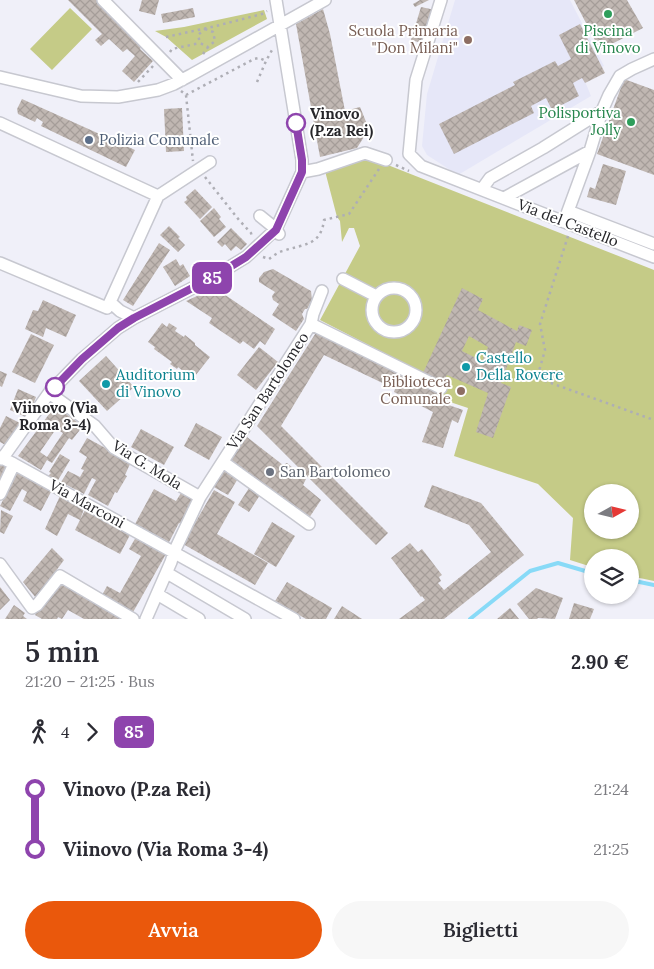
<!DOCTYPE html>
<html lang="it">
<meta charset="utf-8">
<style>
body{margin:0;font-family:Lora,serif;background:#f7f7f7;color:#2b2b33;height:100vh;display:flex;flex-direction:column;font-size:19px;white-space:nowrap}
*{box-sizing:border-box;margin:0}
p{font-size:16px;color:#7c7c81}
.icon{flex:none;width:28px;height:28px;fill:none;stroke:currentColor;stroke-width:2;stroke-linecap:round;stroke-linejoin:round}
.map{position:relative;height:619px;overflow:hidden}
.sheet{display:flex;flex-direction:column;background:#fff;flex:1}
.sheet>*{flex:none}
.badge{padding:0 10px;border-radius:8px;font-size:18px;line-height:32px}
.needle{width:32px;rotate:82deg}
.tools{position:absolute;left:584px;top:484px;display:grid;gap:10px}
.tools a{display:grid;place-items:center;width:55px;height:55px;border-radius:50%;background:#fff;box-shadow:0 1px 4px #0004;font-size:25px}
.map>.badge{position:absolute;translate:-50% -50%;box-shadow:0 0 0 2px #fff}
.legs{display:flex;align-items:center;gap:8px;height:55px;padding:0 25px;font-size:16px}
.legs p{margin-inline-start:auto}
.head{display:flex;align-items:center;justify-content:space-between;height:85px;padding:0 25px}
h1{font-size:28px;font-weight:600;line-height:38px}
.action{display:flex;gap:10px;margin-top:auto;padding:10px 25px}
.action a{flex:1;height:58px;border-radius:30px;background:#ea580c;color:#fff;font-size:20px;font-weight:600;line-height:58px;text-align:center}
.action a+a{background:#f7f7f7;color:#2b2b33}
ul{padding:0 25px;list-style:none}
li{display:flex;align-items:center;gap:18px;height:60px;font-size:19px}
li i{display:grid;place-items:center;width:8px;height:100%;margin:0 6px;background:currentColor}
li i::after{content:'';width:12px;height:12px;margin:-6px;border:4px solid;border-radius:50%;background:#fff}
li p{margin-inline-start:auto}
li:first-child i{background:linear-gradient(#0000 50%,currentColor 0)}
li:last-child i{background:linear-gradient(currentColor 50%,#0000 0)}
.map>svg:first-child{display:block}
.built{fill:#e6e7f8}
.park{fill:#c5cb87;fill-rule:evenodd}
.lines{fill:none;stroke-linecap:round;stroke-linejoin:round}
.stream{stroke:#88daf7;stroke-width:4}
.building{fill:url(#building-cross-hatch);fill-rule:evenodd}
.minor-casing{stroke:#c7c8d0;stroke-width:14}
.path{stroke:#aeaeb5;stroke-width:2.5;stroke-dasharray:2.5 4;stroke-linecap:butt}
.minor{stroke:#fff;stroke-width:11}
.line-1-casing{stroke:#fff;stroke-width:11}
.line-1{stroke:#8e44ad;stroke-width:8}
.leisure-dot{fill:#2e9e5b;stroke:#fff;stroke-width:2}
.education-dot{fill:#8d6e63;stroke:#fff;stroke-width:2}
.stop-1-dot{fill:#fff;stroke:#8e44ad;stroke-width:2.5}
.service-dot{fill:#5c6f8a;stroke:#fff;stroke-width:2}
.culture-dot{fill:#0f9aa8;stroke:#fff;stroke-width:2}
.worship-dot{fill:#6b7280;stroke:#fff;stroke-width:2}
.labels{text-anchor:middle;stroke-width:4;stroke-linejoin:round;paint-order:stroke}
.education-label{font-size:15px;fill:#785e54;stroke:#fff;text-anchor:end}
.leisure-label{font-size:15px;fill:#27864d;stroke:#fff}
.stop-label{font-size:15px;font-weight:bold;fill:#26262a;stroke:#fff;text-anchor:start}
.service-label{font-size:15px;fill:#4e5e75;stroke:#fff;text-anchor:start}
.street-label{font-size:15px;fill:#26262a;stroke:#fff}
.culture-label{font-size:15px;fill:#0d838f;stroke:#fff;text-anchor:start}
.worship-label{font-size:15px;fill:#5b616d;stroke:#fff;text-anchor:start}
</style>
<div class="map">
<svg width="654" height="619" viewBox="0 0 654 619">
<defs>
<pattern id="building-cross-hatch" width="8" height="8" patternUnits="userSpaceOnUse" patternTransform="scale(1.25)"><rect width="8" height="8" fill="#c0b7b2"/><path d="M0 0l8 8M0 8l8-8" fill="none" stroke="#a59d99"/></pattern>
</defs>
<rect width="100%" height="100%" fill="#f0f0f9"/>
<path class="built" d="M 455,0 L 570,0 L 604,66 L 584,79 L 591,96 L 458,175 L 427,155 L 422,146 L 427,94 Z"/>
<path class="park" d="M 70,8 L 92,29 L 52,70 L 30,49 Z
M 264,10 L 267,19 L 192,60 L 166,37 L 155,31 L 184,27 Z
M 365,156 L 654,270 L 654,581 L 630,576 L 630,558 L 592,558 L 592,567 L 570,560 L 573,518 L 538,484 L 454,456 L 468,408 L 438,398 L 443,382 L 423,373 L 320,320 L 360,246 L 354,228 L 349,228 L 342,242 L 340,221 L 337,217 L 325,171 ZM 592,492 L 630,492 L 630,530 L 592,530 Z"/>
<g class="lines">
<path class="stream" d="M 630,580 L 654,585
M 470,619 L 530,571 L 558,563 L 592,573"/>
</g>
<path class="building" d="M 68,0 L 97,0 L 142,45 L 140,49 L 153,61 L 134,82 L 122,71 L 135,56 L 127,49 L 123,52 L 109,39 L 101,46 L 95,40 L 102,34 Z
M 142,0 L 159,0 L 155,15 L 139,11 Z
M 420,0 L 429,0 L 415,7 L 413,4 Z
M 574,0 L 627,0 L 643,28 L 600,50 Z
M 421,7 L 435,10 L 425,44 L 411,40 Z
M 193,8 L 195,17 L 163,23 L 161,14 Z
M 323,9 L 330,34 L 345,111 L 360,107 L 369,129 L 357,148 L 320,157 L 296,24 Z
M 580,24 L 605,73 L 585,83 L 582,78 L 573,83 L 579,96 L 552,110 L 546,98 L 531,106 L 534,113 L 454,154 L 439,124 L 515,85 L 513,82 L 555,61 L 558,66 L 571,59 L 559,35 Z
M 624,79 L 654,90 L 654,175 L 597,154 Z
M 22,99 L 135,150 L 126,167 L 41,126 L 43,122 L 37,118 L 35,122 L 18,114 L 17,109 Z
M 182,108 L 184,151 L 166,152 L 164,109 Z
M 603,164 L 626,171 L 616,205 L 587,197 L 590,187 L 595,189 Z
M 195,189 L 212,207 L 200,219 L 184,202 L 187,200 L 186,197 Z
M 214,208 L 221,217 L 219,219 L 226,227 L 214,237 L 200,221 Z
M 169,226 L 180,237 L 178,238 L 185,245 L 178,252 L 160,235 Z
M 231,228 L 247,244 L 241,250 L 236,246 L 231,251 L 225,244 L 222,247 L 217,242 Z
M 159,243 L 170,250 L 133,306 L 123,300 Z
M 176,259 L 180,266 L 183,264 L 190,276 L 175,286 L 163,267 Z
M 273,269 L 311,291 L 312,300 L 307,309 L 305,309 L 302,314 L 304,319 L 296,331 L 272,315 L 279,304 L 273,300 L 272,296 L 275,292 L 259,282 L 259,278 L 264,272 Z
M 215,288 L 275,329 L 265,345 L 260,341 L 254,349 L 243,341 L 240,344 L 209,323 L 212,318 L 186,301 Z
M 462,288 L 483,299 L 478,310 L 517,331 L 519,325 L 532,330 L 526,346 L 516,342 L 501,383 L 511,387 L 493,438 L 476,432 L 488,393 L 447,375 L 443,382 L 423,373 ZM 469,336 L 488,347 L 482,361 L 462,351 Z
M 43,300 L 76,315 L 66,337 L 46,328 L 43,337 L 25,329 L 33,310 L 38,311 Z
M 162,323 L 167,327 L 169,323 L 177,328 L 175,331 L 184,337 L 185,335 L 195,343 L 195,345 L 210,357 L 195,376 L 191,373 L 189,376 L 178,367 L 177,369 L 170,364 L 172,362 L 154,349 L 155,347 L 148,342 Z
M 317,331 L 441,393 L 440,402 L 463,410 L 458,423 L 452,420 L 443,448 L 422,442 L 433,412 L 394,392 L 395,389 L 324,355 L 281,426 L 388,533 L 376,545 L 257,426 Z
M 31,334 L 54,345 L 35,383 L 12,372 Z
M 259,347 L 278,362 L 256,390 L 237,375 Z
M 106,356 L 134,387 L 107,411 L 79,381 Z
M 0,371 L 7,374 L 2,387 L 0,386 Z
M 18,389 L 36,397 L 28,418 L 10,410 Z
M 55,406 L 83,426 L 72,440 L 69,438 L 52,463 L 47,460 L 41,470 L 18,456 ZM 56,429 L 63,433 L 47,457 L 40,452 Z
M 6,416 L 20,423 L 9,447 L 0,442 L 0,428 Z
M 196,423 L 222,437 L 209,460 L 184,446 Z
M 141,429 L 174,447 L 164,465 L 131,447 Z
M 247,437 L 283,465 L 287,463 L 306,479 L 303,485 L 321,500 L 309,518 L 229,462 Z
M 87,438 L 131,462 L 125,475 L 127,476 L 117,493 L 115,492 L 108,506 L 88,495 L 96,480 L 92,478 L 84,494 L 61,482 L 68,471 L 80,477 L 84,470 L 81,469 L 87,457 L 79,452 Z
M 60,454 L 70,460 L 57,482 L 48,476 L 51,473 L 49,472 Z
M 0,464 L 7,467 L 0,480 Z
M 224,467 L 239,477 L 228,495 L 212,486 Z
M 17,472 L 52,490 L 41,511 L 23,501 L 27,492 L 22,489 L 10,511 L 0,506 Z
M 251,485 L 262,492 L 249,512 L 238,505 Z
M 432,485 L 481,503 L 524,555 L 444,619 L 399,619 L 425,600 L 422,596 L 421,597 L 391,558 L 410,543 L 418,552 L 422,549 L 442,575 L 439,577 L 441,581 L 438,583 L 444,590 L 491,552 L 469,525 L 424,507 Z
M 154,489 L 176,501 L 181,493 L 194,500 L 182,524 L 179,523 L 169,542 L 135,524 Z
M 214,490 L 235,502 L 217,534 L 268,563 L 255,585 L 183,544 Z
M 60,496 L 84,509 L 80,520 L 68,514 L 57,536 L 45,529 Z
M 1,510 L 13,516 L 4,534 L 0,532 Z
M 85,510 L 130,535 L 120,554 L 75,530 Z
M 272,522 L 295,536 L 276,567 L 254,554 Z
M 136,537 L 166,554 L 132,614 L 101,597 L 107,586 L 120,593 L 141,556 L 129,549 Z
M 52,548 L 64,560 L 36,598 L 23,582 Z
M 287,582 L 332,608 L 326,619 L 306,619 L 275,601 Z
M 64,584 L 126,619 L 84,619 L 68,610 L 62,619 L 58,617 L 57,619 L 42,619 L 35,615 L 57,585 Z
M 0,587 L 10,600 L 0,610 Z
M 536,588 L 563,598 L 555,619 L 538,618 L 537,619 L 529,619 L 517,604 Z
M 574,603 L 594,609 L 590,619 L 569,619 Z
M 14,605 L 25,613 L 23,616 L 27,619 L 5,619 Z
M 342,606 L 362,619 L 334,619 Z
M 510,608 L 519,619 L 497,619 Z"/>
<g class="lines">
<g class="minor-casing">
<path id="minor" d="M 103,0 L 182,80
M 441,0 L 416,80 L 409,154 L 421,166 L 654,257
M 0,77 L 81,96 L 118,97 L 158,90 L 174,84 L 191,75 L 325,0
M 0,123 L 158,196
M 302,172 L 318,169 L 365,153 L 386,160
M 482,189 L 490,178 L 543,148 L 602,111
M 504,198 L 590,151
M 568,211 L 654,244
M 260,216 L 276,229 L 279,234
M 564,222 L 590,151 L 602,111 L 609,95 L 620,76 L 632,69 L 654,59
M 0,263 L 107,308 L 110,302
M 343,279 L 376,296
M372 310a22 22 0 1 1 44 0a22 22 0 1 1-44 0Z
M 134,318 L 120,311 L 110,302 L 158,196 L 210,162
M 311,324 L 441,388
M 49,393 L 95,426 L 114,448 L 200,497
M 0,457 L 14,464 L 294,619
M 2,459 L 49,393 L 82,359 L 118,328 L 134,318 L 210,279 L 246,257 L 276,229 L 302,172 L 302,160 L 276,0
M 223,462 L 309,524
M 0,494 L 14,464
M 0,564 L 32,608 L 37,605 L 60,576 L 133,619
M 167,573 L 245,619
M 157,594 L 199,619
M 146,619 L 171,562 L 174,552 L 200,497 L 311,324 L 313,314 L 322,291"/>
</g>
<path class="path" d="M 205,29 L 213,32 L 215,41 L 208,47 L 200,43 L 198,35 Z
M 166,37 L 216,26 L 262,14 L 267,11
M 170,52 L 172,49 L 200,43
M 203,54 L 208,47
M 138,82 L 153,66
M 257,82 L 266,61 L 272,50
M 181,91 L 186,95 L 193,161
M 186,95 L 254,59 L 259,58 L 266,61
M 396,165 L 409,171
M 205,177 L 239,220 L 251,233 L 252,237
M 568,236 L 540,324 L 545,350 L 537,378 L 654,420
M 263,257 L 269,259 C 273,256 278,252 283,251 C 303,244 321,246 324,220 L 349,214 L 379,169"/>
<use href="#minor" class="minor"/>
</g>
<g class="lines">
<g class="line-1-casing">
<path id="line-1" d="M 55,387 L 82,359 L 118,328 L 134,318 L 210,279 L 246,257 L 276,230 L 302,172 L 302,160 L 296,123"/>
</g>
<use href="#line-1" class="line-1"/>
</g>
<g class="leisure-dot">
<circle cx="608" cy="14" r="5"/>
<circle cx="631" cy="122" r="5"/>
</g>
<g class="education-dot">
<circle cx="468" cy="40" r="5"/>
<circle cx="461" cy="391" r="5"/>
</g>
<g class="stop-1-dot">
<circle cx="296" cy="123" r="9"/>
<circle cx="55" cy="387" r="9"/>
</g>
<circle class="service-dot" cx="89" cy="140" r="5"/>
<g class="culture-dot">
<circle cx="466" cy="367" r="5"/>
<circle cx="106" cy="384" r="5"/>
</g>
<circle class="worship-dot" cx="270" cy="472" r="5"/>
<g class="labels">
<g class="education-label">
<text x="458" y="36">Scuola Primaria<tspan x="458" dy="17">"Don Milani"</tspan></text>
<text x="451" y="387">Biblioteca<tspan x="451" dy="17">Comunale</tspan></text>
</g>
<g class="leisure-label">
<text x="608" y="36">Piscina<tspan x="608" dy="17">di Vinovo</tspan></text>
<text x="621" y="118" text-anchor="end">Polisportiva<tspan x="621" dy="17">Jolly</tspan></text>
</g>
<g class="stop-label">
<text x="310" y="119">Vinovo<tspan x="310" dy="17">(P.za Rei)</tspan></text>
<text x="55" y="413" text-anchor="middle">Viinovo (Via<tspan x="55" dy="17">Roma 3-4)</tspan></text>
</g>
<g class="service-label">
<text x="99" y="145">Polizia Comunale</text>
</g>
<g class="street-label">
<text transform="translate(568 223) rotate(21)" y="5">Via del Castello</text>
<text transform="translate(268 391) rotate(-57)" y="5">Via San Bartolomeo</text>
<text transform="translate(147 465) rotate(32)" y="5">Via G. Mola</text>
<text transform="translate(87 504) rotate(29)" y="5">Via Marconi</text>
</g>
<g class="culture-label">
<text x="476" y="363">Castello<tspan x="476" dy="17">Della Rovere</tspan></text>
<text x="116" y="380">Auditorium<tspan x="116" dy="17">di Vinovo</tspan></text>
</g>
<g class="worship-label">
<text x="280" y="477">San Bartolomeo</text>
</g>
</g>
</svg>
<div class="tools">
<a><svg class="needle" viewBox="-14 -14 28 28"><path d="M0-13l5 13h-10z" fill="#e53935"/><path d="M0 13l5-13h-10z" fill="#7c7c81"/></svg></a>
<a><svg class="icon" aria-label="layers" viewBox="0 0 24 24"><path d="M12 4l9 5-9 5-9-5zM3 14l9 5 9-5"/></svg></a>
</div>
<b class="badge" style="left:212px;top:278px;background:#8e44ad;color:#fff">85</b>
</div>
<section class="sheet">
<div class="head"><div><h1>5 min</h1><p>21:20 – 21:25 · Bus</p></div><b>2.90 €</b></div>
<div class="legs"><svg class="icon" aria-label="walk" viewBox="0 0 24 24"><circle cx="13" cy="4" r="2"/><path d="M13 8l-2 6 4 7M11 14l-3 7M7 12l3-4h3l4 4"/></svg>4<svg class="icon" aria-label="forward" viewBox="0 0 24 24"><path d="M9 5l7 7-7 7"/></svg><b class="badge" style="background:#8e44ad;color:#fff">85</b></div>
<ul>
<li><i style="color:#8e44ad"></i><b>Vinovo (P.za Rei)</b><p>21:24</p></li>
<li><i style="color:#8e44ad"></i><b>Viinovo (Via Roma 3-4)</b><p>21:25</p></li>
</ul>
<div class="action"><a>Avvia</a><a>Biglietti</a></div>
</section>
